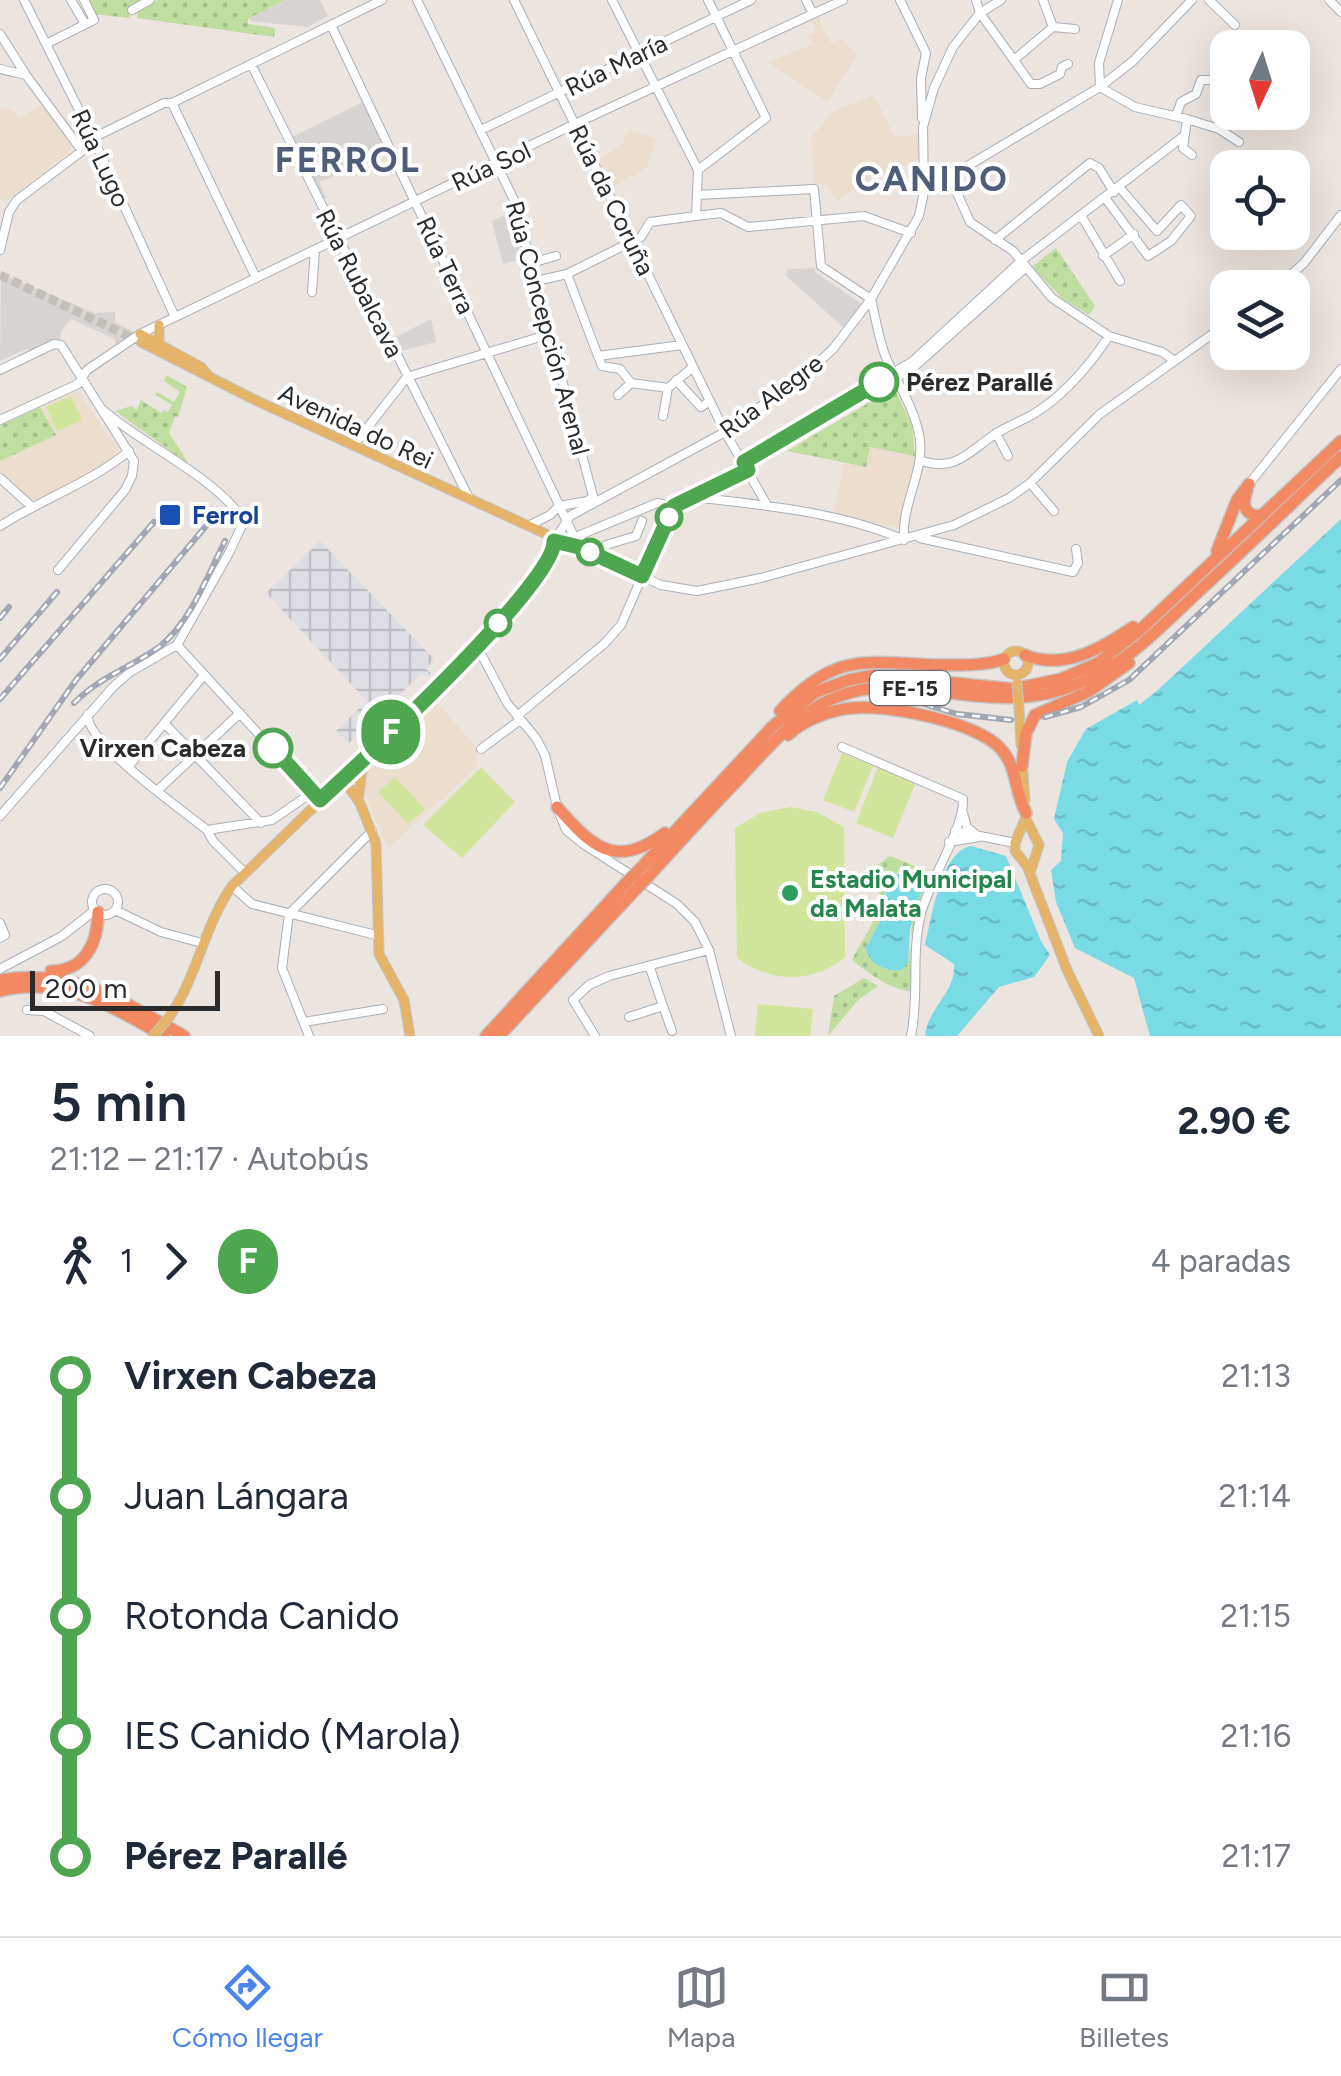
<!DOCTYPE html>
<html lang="es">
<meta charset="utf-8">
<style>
body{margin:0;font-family:Figtree,sans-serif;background:#f2f2f3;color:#1f2937;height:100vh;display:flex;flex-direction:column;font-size:38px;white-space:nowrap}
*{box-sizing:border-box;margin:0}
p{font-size:32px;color:#747a83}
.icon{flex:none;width:55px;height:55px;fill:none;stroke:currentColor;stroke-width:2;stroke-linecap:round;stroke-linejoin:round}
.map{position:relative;height:1036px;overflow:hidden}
.drawer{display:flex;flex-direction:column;background:#fff;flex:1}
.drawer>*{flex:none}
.badge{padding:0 20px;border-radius:32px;font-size:35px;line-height:65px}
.needle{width:65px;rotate:184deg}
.buttons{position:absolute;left:1210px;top:30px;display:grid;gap:20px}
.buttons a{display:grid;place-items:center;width:100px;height:100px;border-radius:20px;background:#fff;box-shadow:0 10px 40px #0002;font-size:50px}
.scale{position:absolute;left:30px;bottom:25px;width:190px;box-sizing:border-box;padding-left:10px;border:5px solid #2b2b2b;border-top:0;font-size:28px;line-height:35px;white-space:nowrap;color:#2b2b2b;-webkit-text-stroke:8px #fff;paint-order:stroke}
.map>.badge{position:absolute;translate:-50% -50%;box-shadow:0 0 0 5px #fff}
.legs{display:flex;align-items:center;gap:15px;height:110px;padding:0 50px;font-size:32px}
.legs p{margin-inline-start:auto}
.overview{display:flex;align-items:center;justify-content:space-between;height:170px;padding:0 50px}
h1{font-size:55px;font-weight:600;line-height:75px}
ul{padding:0 50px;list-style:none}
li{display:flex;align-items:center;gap:35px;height:120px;font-size:38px}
li i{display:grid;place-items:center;width:15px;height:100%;margin:0 12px;background:currentColor}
li i::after{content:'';width:25px;height:25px;margin:-12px;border:8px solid;border-radius:50%;background:#fff}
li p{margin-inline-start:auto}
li:first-child i{background:linear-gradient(#0000 50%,currentColor 0)}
li:last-child i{background:linear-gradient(currentColor 50%,#0000 0)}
.menu{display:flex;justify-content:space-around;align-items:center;height:140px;border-top:2px solid #e0e1e3;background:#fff;font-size:28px;color:#747a83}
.menu a{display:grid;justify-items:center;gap:5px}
.menu .selected{color:#4b84ed}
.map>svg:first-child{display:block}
.industrial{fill:url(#industrial-grid)}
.education{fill:#ecdecf}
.grass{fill:url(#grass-dots);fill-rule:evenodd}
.pitch{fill:#d2e59c}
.plaza{fill:#d8d4d1}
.water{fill:url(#water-ripples)}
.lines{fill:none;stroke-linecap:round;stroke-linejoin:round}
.major-tunnel{stroke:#c5bfba;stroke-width:9;stroke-dasharray:9 4.5;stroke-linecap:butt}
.minor-casing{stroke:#abafb7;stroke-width:10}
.major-casing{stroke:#c4c4c4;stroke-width:11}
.highway-casing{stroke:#c4c4c4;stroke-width:14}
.minor{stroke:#fff;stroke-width:8}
.major{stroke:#e6b469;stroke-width:9}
.highway{stroke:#f28963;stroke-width:11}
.rail-casing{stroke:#a1a7b4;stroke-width:6}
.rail{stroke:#fff;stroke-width:2.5;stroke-dasharray:8;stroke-linecap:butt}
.major-bridge-casing{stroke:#c4c4c4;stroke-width:11;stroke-linecap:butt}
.highway-bridge-casing{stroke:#c4c4c4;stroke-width:14;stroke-linecap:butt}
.major-bridge{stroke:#e6b469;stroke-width:9}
.highway-bridge{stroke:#f28963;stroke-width:11}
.line-1-casing{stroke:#fff;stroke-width:22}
.line-1{stroke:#4fa651;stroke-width:15}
.stop-1-dot{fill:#fff;stroke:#4fa651;stroke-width:5}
.transit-dot{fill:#1a4fb4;stroke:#fff;stroke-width:4}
.leisure-dot{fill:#2e9e5b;stroke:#fff;stroke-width:4}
.labels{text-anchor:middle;stroke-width:8;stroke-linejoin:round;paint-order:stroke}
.shield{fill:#fff;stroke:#6b6b6b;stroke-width:2.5}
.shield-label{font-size:22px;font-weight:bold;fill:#2b2b2b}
.street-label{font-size:25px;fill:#2b2b2b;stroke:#fff}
.stop-label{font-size:25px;font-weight:bold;fill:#2b2b2b;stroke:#fff;text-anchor:start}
.transit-label{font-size:25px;font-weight:bold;fill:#164399;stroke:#fff;text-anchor:start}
.leisure-label{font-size:25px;font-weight:bold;fill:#27864d;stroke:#fff;text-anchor:start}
.district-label{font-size:35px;font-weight:bold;letter-spacing:2.5px;fill:#4f5d79;stroke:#fff}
</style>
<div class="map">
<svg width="1341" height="1036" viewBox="0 0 1341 1036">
<defs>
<pattern id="industrial-grid" width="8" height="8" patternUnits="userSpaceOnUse" patternTransform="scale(2.5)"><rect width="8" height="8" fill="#dfdee5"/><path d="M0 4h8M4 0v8" fill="none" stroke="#c0bfc5"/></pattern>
<pattern id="grass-dots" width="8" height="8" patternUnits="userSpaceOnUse" patternTransform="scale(2.5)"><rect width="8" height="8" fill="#bfde9f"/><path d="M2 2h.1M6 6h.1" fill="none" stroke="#a4bf89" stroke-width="1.8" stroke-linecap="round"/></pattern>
<pattern id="water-ripples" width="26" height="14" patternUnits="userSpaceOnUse" patternTransform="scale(2.5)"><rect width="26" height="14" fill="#79dbe6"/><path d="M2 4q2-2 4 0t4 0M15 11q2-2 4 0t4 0" fill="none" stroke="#69bcc5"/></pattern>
</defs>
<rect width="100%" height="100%" fill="#ece4de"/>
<path class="industrial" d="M 320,541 L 434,659 L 426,669 L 431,673 L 427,677 L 421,674 L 349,743 L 336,731 L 367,701 L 266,593 Z"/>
<path class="education" d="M 818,17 L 831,43 L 841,39 L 858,54 L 828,102 L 768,62 L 813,44 L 807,37 L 816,33 L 811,20 Z
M 874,95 L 895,137 L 920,134 L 920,158 L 862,183 L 838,201 L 826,184 L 814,184 L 811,138 L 833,111 Z
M 41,104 L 71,144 L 71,151 L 5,202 L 0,198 L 0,107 L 14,111 L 20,119 Z
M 629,129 L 657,139 L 647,167 L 611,189 L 596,160 L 622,145 Z
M 78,390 L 121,454 L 103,467 L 33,501 L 0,471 L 0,426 Z
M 870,447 L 915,456 L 900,528 L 833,514 L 844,463 L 866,467 Z
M 438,703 L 476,747 L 477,767 L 388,849 L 363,788 L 366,766 Z"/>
<path class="grass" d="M 87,0 L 143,0 L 131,6 L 130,18 L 93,14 Z
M 158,0 L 285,0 L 248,19 L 248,24 L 275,28 L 274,37 L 137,18 L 138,9 Z
M 1056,248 L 1095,306 L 1089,315 L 1063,299 L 1034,269 L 1033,266 Z
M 166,375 L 187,387 L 178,417 L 175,416 L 169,433 L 189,464 L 115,411 L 132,406 L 137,410 L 141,400 L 161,413 L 164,410 L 168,412 L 172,405 L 156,395 L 157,392 L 174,402 L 180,392 L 164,381 Z
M 894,388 L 912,425 L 915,456 L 870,447 L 866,467 L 787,451 Z
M 40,407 L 56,435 L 0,461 L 0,426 Z
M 890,856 L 930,872 L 910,938 L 912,991 C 890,990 870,974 852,960 C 872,921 886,914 876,866 ZM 905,872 L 921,881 L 923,886 L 912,922 L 908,962 L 901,970 L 887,970 L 868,956 L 866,948 L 879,923 L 889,878 L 896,873 Z
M 864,978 L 878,986 L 858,1000 L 828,1036 L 834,996 Z"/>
<path class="pitch" d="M 71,396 L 82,420 L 57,431 L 46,407 Z
M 842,753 L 873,766 L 854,812 L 823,800 Z
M 481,767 L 515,802 L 462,858 L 423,825 Z
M 878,767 L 916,782 L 893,838 L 856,823 Z
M 395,777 L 425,809 L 408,824 L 378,792 Z
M 790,807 L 817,812 L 844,827 L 845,957 C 813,984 770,983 737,958 L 735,828 L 760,813 Z
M 758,1004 L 813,1009 L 810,1036 L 755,1036 Z"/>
<path class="plaza" d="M 286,0 L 320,0 L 328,16 L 307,27 L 250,21 L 249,18 Z
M 365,101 L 396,164 L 392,166 L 384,152 L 360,165 L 357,160 L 343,166 L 345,172 L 319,182 L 326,198 L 323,199 L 292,137 Z
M 514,211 L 526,258 L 503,264 L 492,221 Z
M 815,268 L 815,272 L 863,305 L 845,329 L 785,275 L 788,269 Z
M 1,274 L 95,313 L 115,312 L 115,322 L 134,332 L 115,344 L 115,339 L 71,319 L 61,331 L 60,339 L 31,352 L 26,349 L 0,361 Z
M 431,319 L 436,342 L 400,351 L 394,338 Z"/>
<path class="water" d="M 1341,519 L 1341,1036 L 1150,1036 L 1134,978 L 1075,948 L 1056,902 L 1051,870 L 1061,861 L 1063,833 L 1054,819 L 1067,762 L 1086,729 L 1137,700 L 1139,705 L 1159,689 Z
M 971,846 L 1006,856 L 1041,941 L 1050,955 L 1034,977 L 999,987 L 957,1036 L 925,1036 C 927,1009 957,991 954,964 L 925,945 C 932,918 940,852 971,846 Z
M 905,872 L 919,879 L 923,886 L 910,929 L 908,963 L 901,970 C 886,972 868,964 866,948 L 879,923 L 890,876 Z"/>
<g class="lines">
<path class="major-tunnel" d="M 0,275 L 139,341"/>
<g class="minor-casing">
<path id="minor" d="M 24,0 L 93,138 L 175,317
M 71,0 L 85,24
M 417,0 L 514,200 L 593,496
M 514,0 L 725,432 L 767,505
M 806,0 L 813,14
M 900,0 L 926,53 L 921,78 L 922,118
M 1001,0 L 980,13 L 1031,84 L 1040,84 L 1060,74 L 1062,67 L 1068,64
M 1043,0 L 1053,27
M 1118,0 L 1099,63 L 1100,87 L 1135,107 L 1187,119 L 1183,148 L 1192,155
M 1209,0 L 1235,25
M 1329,0 L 1341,12
M 132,10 L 150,0
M 331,25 L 579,547
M 1053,27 L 1075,29
M 0,34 L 26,75
M 46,44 L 94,20 L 84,0
M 1014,60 L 1053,27
M 251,64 L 469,498
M 0,69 L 26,75 L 82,151
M 172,103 L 256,278
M 1176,116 L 1181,102 L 1196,94 L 1201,80 L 1221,80
M 1187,119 L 1219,129 L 1239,142
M 481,130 L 751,0
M 698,170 L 766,118 L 708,0
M 949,175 L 970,222 L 1013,251 L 1052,298 L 1109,336 L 1162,352 L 1172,359
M 924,192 L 1100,87 L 1133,61 L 1192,0
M 1106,199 L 1148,256 L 1171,241 L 1191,216 L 1181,205 L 1157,231 L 1120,188
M 696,216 L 721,213 L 748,227 L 864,216 L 911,233
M 1082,217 L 1120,281
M 995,240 L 1090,163 L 1099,168 L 1114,192
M 0,250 L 9,212 L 17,200 L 82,151 L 93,138 L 164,103 L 172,103 L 382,0
M 1103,256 L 1134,234
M 531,263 L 556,256
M 567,274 L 598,356 L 682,345
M 536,281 L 567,274 L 641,237 L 650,222 L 696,216 L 698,170 L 612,0
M 1276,288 L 1304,263 L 1341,215
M 312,292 L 315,250
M 598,356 L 602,366 L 620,369 L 631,383
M 0,370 L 54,344 L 61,345 L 134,461 L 132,476 L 125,490 L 58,570
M 676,380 L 701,407 L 710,401
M 631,383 L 668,388 L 693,367
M 618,395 L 631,383
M 103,410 C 143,445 217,478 244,521 L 229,553 L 177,645 L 320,801
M 663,416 L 668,388
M 0,420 L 78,384 L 87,370 L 140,334 L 579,122 L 843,0
M 996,433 L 1008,456
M 353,446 L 407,377 L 550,334
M 920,460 C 956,474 971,449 997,433 C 1008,426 1021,421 1032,415 C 1064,396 1089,366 1109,336
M 744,462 L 913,361 L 1021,261 L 1184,136
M 746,467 L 914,367 L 1025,268
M 0,478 L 31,506
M 1030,483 L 1054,511
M 1249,484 L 1341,369
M 693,497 C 762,505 841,512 904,540 C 901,505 924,473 920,440 C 916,411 899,386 887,360 C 879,342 876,319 871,299 L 821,266 L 814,189 L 698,195
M 694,497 L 748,470
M 559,506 L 588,501 L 593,496
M 0,526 C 42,499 90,483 129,451
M 528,526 L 550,515 L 559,506
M 573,538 L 657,503 L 663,504
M 920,538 L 1073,572 L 1078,563 L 1076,549
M 554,541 L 579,547 L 661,585 L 697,591 L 761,578 L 954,525 L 1009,498 L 1030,483 L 1100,414 L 1228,323
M 554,541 L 570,516 L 725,432 L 807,373 L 833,349 L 871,299 L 919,216 L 924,192 L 923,127 L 934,88 L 953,47 L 980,13 L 976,0
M 599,557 L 606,545 L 636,536 L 642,521
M 478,648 L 507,703 L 536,738 L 545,755 L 557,807 L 566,830 L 583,844 L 677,904 L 695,922 L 709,950 L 731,1036
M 88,714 C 83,741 184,811 207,830 L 213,841 L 244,872
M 517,716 L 604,644 L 621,625 L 671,510 L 687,498
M 164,723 L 261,823
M 842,747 L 963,799 C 965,825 931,879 922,910 C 910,952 920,994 911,1036
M 481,749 L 520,720
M 128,767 L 204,675
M 158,790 L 240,713
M 0,816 L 113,687 L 130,672 L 177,645
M 207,830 L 272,820 L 307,796
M 955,831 L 1015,843
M 949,842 L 979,837 L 967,827 L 963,813
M 232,886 L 252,904 L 376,935
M92 902a13 13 0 1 1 26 0a13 13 0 1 1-26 0Z
M 115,910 L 161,932 L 202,943
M 289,914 L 282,968 L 309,1036
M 289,914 L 372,831
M 0,923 L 5,935 L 0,938
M 0,969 L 62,936 L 95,910
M 663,1006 L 672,1031
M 27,1010 L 44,1011 L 90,1036
M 629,1017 L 663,1006 L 650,968
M 304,1022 L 383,1009
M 595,1036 L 573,1000 L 589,985 L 609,976 L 709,950"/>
</g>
<g class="major-casing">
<path id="major" d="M 140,334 L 201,367 L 208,375
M 141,342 L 253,399 L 546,534 L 554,545 L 549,560 L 478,648 L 232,886 C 203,927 197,980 167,1020
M 159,343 L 159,325
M1004 663a12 12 0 1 1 24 0a12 12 0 1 1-24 0Z
M 1019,708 L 1021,745
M 1022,761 L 1025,800
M 343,779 L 360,803 L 376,844 L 379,954 L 404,1000 L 410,1036
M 359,795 L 363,761
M 1026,817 L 1015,843 L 1015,851 L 1027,866 L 1067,970 L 1099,1036
M 1027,821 L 1039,845 L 1031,870"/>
</g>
<g class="highway-casing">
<path id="highway" d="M 1247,490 C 1243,501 1242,512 1256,516 L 1263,515
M 1217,551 L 1237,500 L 1249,484
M 1025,655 C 1064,671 1102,648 1133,627
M 780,711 C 837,650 866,663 942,665 C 963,665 985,666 1004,659
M 788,735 C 804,720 830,710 852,708 C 887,704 976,722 1000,748 C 1018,767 1014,791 1026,813
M 1022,766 L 1026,733 L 1035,715 L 1088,692 L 1129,663
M 557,807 C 591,845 614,871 665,833
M 638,871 L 773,726 L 816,692 L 849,680 L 875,675 L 1013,689 L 1061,679 L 1098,663 L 1140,630 L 1341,441
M 648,877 C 677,845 706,813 736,782 C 787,727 823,681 906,688 C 968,693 1017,709 1078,684 C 1125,665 1161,627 1198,592 C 1246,548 1293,502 1341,457
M 51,971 C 85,971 98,943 98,912
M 0,980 C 75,968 122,1001 184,1036
M 0,991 C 62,975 111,1006 164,1036
M 486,1036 L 628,881
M 499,1036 L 638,887"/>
</g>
<use href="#minor" class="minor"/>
<use href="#major" class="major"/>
<use href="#highway" class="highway"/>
<g class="rail-casing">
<path id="rail" d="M 0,618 L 9,607
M 0,659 L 57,592
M 895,695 L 957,714 L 1011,720
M 0,699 L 154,522
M 74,703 C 101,676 130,668 159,647 C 191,622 207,576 225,541
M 1045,717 L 1081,707 L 1129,680 L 1341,480
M 0,788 L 76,680 L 206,526"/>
</g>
<use href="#rail" class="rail"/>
<g class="major-bridge-casing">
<path id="major-bridge" d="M 1017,683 L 1019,708
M 153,1036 L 167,1020"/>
</g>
<g class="highway-bridge-casing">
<path id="highway-bridge" d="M 628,881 L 638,871
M 638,887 L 648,877"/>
</g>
<use href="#major-bridge" class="major-bridge"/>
<use href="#highway-bridge" class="highway-bridge"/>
</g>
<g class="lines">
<g class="line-1-casing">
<path id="line-1" d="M 273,748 L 320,800 C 359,764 556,582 554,541 L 579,547 L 642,576 L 674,506 L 748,470 L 744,462 L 879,382"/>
</g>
<use href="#line-1" class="line-1"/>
</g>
<g class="stop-1-dot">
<circle cx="879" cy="382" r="18"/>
<circle cx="669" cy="517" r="12"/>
<circle cx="590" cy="552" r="12"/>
<circle cx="498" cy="623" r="12"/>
<circle cx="273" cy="748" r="18"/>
</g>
<rect class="transit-dot" x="158" y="503" width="24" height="24" rx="5"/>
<circle class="leisure-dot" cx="790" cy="893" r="10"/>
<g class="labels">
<rect class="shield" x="870" y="671" width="80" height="34" rx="8"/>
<g class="shield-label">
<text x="910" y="696">FE-15</text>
</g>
<g class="street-label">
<text transform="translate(616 65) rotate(-26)" y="9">Rúa María</text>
<text transform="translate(101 158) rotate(65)" y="9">Rúa Lugo</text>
<text transform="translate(491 166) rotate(-25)" y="9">Rúa Sol</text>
<text transform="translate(612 200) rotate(64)" y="9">Rúa da Coruña</text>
<text transform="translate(446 265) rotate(65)" y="9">Rúa Terra</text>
<text transform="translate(360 283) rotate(63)" y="9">Rúa Rubalcava</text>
<text transform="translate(548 328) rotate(75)" y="9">Rúa Concepción Arenal</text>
<text transform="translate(771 396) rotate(-37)" y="9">Rúa Alegre</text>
<text transform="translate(356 426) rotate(25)" y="9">Avenida do Rei</text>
</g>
<g class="stop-label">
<text x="906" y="391">Pérez Parallé</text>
<text x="246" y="757" text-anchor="end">Virxen Cabeza</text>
</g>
<g class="transit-label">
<text x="192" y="524">Ferrol</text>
</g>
<g class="leisure-label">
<text x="810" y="888">Estadio Municipal<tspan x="810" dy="29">da Malata</tspan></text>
</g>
<g class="district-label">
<text x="348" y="172">FERROL</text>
<text x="932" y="191">CANIDO</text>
</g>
</g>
</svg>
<div class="buttons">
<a><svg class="needle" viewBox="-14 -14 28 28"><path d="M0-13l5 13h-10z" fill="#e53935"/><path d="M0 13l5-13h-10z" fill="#747a83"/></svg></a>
<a><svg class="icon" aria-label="locate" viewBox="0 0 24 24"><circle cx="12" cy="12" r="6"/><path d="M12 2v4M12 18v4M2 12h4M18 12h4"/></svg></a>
<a><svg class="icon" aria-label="layers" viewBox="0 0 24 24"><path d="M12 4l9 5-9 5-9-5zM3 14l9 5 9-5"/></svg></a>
</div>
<div class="scale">200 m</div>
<b class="badge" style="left:391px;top:732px;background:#4fa651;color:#fff">F</b>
</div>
<section class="drawer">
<div class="overview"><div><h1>5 min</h1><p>21:12 – 21:17 · Autobús</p></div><b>2.90 €</b></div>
<div class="legs"><svg class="icon" aria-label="walk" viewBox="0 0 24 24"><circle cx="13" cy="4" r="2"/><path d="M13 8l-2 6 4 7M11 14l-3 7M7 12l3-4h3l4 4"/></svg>1<svg class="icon" aria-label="forward" viewBox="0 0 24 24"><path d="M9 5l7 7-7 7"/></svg><b class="badge" style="background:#4fa651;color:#fff">F</b><p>4 paradas</p></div>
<ul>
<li><i style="color:#4fa651"></i><b>Virxen Cabeza</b><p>21:13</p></li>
<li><i style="color:#4fa651"></i><span>Juan Lángara</span><p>21:14</p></li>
<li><i style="color:#4fa651"></i><span>Rotonda Canido</span><p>21:15</p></li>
<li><i style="color:#4fa651"></i><span>IES Canido (Marola)</span><p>21:16</p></li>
<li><i style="color:#4fa651"></i><b>Pérez Parallé</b><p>21:17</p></li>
</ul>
</section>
<nav class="menu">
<a class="selected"><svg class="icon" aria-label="directions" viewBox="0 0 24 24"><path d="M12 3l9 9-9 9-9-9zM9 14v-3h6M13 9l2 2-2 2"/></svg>Cómo llegar</a>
<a><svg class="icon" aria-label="map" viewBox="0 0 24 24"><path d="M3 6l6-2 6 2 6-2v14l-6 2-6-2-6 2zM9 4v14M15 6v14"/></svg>Mapa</a>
<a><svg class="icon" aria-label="tickets" viewBox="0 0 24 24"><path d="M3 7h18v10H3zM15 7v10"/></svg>Billetes</a>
</nav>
